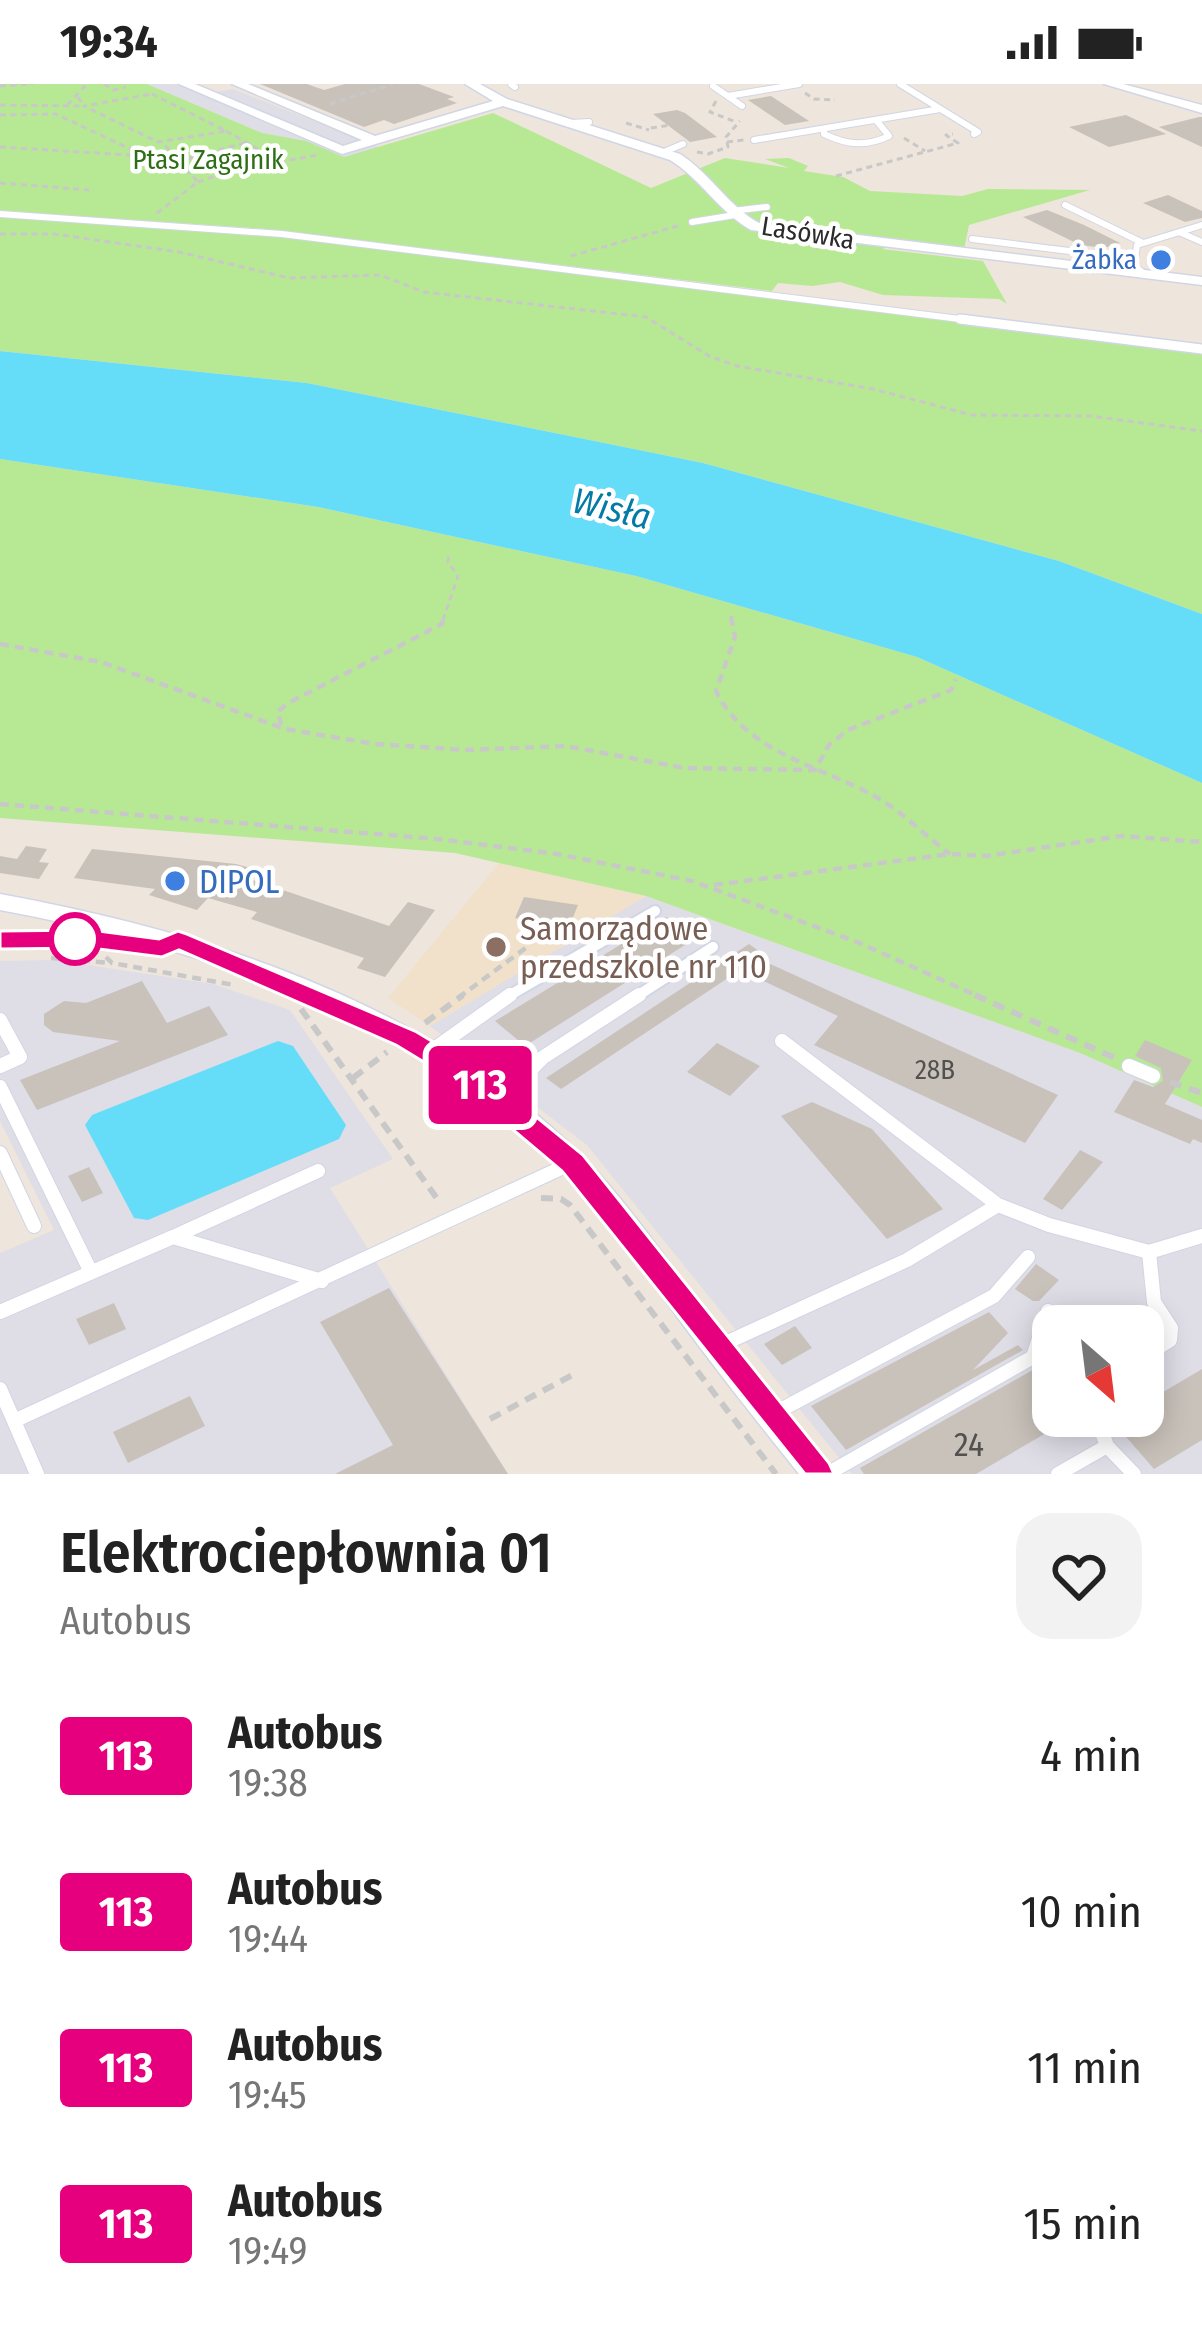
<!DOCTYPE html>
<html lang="pl">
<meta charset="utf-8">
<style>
body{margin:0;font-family:"Fira Sans Condensed",sans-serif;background:#f2f2f2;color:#222;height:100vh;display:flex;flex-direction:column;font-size:45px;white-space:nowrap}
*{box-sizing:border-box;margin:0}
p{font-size:39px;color:#767676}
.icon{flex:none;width:66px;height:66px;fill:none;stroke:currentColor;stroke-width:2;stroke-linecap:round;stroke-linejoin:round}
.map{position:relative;height:1390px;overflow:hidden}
.details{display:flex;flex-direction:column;background:#fff;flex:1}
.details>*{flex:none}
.badge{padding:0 24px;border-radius:9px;font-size:42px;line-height:78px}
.needle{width:78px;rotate:152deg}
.fabs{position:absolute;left:1032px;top:1221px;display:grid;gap:24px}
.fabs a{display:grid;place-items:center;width:132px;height:132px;border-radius:24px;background:#fff;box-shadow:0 6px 30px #0003;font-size:60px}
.map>.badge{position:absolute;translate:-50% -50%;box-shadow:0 0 0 6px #fff}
.round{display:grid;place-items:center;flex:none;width:126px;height:126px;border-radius:36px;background:#f2f2f2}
.head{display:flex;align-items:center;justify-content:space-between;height:204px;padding:0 60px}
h1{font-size:57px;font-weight:600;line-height:90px}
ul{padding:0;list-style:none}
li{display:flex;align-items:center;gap:36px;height:156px;padding:0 60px}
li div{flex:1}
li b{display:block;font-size:45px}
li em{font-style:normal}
li .badge{min-width:132px;font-weight:700;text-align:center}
.status{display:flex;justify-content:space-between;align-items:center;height:84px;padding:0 60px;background:#fff;direction:ltr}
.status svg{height:33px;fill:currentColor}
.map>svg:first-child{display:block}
.industrial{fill:#dfdde6;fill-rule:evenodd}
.education{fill:#f1e1ca}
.green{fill:#b7e994}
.water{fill:#66ddf8}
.building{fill:#c9c2bb}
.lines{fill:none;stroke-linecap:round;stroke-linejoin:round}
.service-far3-casing{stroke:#d1d6e5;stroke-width:8}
.service-far2-casing{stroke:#d1d6e5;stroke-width:12}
.service-far1-casing{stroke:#d1d6e5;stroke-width:14}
.service-casing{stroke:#d1d6e5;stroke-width:16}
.minor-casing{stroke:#d1d6e5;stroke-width:3}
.path-far2{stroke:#c8c8c8;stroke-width:3;stroke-dasharray:6 4.5;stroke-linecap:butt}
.path-far1{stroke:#c8c8c8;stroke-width:4.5;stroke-dasharray:9 6;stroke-linecap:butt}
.path{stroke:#c8c8c8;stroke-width:6;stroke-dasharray:12 8;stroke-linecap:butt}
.service-far3{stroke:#fff;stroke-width:6}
.service-far2{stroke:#fff;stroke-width:9}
.service-far1{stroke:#fff;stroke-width:10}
.service{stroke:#fff;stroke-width:14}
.minor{fill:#fff;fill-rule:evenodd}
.line{fill:#e6007e;stroke:#fff;stroke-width:3}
.shop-dot{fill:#3f7fe0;stroke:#fff;stroke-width:4.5}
.stop-dot{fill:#fff;stroke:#e6007e;stroke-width:6}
.education-dot{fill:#8d6e63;stroke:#fff;stroke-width:4.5}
.labels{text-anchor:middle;stroke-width:9;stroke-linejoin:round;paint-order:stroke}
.far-park-label{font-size:27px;fill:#2e6e14;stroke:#fff}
.far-street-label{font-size:27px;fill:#2b2b2b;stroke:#fff}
.far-shop-label{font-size:27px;fill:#366cbe;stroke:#fff;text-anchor:end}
.number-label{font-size:27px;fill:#52514f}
.shop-label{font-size:33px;fill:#366cbe;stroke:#fff;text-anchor:start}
.education-label{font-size:33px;fill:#785e54;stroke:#fff;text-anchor:start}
.near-number-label{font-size:33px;fill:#52514f}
.water-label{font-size:36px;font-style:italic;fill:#037ba7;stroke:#fff}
</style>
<div class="status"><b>19:34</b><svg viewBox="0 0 49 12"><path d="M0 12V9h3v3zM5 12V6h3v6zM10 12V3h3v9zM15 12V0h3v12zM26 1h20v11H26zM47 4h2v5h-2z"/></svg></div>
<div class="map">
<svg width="1202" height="1390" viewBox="0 0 1202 1390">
<rect width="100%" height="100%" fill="#eee5dc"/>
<path class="industrial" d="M 147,0 L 179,0 L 204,10 L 233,5 L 379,63 L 344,73 L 306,58 L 262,49 Z
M 646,812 L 1080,969 L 1202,1023 L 1202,1390 L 852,1390 L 587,1061 L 430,942 ZM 1053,1242 L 1143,1242 L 1143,1332 L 1053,1332 Z
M 55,876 L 213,900 L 290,926 L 393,1075 L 330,1104 L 508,1390 L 0,1390 L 0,1169 L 54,1146 L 0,1037 L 0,877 Z"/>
<path class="education" d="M 499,779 L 646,812 L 430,942 L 388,914 Z"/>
<path class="green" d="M 0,0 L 147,0 L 262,49 L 306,57 L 344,73 L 493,29 L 651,104 L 725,74 L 789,84 L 765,75 L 789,74 L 808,82 L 804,87 L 843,93 L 870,107 L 962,112 L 988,105 L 1090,106 L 969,141 L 964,166 L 900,160 L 882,165 L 983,177 L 1007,220 L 999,215 L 883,211 L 840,198 L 812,202 L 778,199 L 772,207 L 267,145 L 0,127 Z
M 0,133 L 280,153 L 1202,268 L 1202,530 L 1059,477 L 703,379 L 307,299 L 0,267 Z
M 0,375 L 318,423 L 636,492 L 917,573 L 1202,699 L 1202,1023 L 1080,969 L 646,812 L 455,769 L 0,734 Z"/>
<path class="water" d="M 0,267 L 307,299 L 703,379 L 1059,477 L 1202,530 L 1202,699 L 917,573 L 636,492 L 318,423 L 0,375 Z
M 278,957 L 293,962 L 346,1041 L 339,1055 L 148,1136 L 134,1134 L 85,1041 L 92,1031 Z"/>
<path class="building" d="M 260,0 L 307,0 L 324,6 L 345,0 L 419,0 L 454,13 L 447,15 L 457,19 L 394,40 L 384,36 L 364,43 Z
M 771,12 L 809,37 L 785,41 L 748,16 Z
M 677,26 L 685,29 L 717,53 L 690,58 L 653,30 Z
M 1126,31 L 1166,50 L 1109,63 L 1069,43 Z
M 1202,33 L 1202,63 L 1159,43 L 1199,33 Z
M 1168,111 L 1202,127 L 1202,134 L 1185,138 L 1143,119 Z
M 1047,126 L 1084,141 L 1120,159 L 1104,164 L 1080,161 L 1023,133 Z
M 26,762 L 47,765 L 39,778 L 49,779 L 39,795 L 0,789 L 0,772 L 17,775 Z
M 92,765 L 236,780 L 258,786 L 250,795 L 389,842 L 408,818 L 435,826 L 385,893 L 357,884 L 364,874 L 251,835 L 257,828 L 208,814 L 197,826 L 149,811 L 155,805 L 74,794 Z
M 524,813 L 578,821 L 569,843 L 515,834 Z
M 666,833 L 696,854 L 525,962 L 495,937 Z
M 749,860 L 763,870 L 757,874 L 1058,1011 L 1025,1059 L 814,961 L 838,932 L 740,886 L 561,1005 L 546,994 Z
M 142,897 L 167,939 L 209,922 L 228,951 L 37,1026 L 20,996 L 120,957 L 53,948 L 44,941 L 44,930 L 64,917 L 86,919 Z
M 1145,956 L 1192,976 L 1165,1020 L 1202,1036 L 1202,1059 L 1193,1055 L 1190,1060 L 1114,1028 L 1134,996 L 1153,1003 L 1163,997 L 1161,984 L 1135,972 Z
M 717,959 L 760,982 L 730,1012 L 687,988 Z
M 812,1018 L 872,1045 L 943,1125 L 887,1155 L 781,1032 Z
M 1080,1066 L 1103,1078 L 1062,1126 L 1043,1115 Z
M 89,1083 L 103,1109 L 82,1118 L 68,1092 Z
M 1036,1180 L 1059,1196 L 1039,1217 L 1033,1217 L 1015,1205 Z
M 389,1204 L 508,1390 L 335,1390 L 393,1361 L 320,1238 Z
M 114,1219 L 126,1245 L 89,1261 L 76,1235 Z
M 989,1228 L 1008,1249 L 973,1286 L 1018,1261 L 1023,1266 L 846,1366 L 811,1322 Z
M 795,1242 L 812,1264 L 782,1281 L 764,1260 Z
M 1038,1283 L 1053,1298 L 1053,1345 L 976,1390 L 864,1390 L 860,1384 Z
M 1202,1285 L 1202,1356 L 1154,1385 L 1108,1332 L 1143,1332 L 1143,1320 Z
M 190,1312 L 205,1342 L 128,1379 L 113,1348 Z"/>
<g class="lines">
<g class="service-far3-casing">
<path id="service-far3" d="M 511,0 L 515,3
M 900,0 L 978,48 L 974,50
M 713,2 L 742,22
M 728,12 L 799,0
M 571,39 L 589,38
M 824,45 L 824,50 C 847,61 866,63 889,52 L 876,36
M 754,56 L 940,25
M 664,68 L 683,60
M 1065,121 L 1143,159
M 732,127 L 767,123
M 0,130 L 282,150 L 984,238
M 692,138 L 735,131
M 1179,148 L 1202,158
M 972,155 L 1135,175
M 1146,191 L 1134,182 L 1137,161 L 1202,141"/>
</g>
<g class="service-far2-casing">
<path id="service-far2" d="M 960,235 L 1202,265"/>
</g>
<g class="service-far1-casing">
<path id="service-far1" d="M 0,856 L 91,855 L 162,864 L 169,860
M 505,914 L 655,827
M 634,914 L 713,863"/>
</g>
<g class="service-casing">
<path id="service" d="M 0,936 L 20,973 L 0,982
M 782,957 L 998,1121 L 1049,1141 L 1149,1168 L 1202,1152
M 430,968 L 510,911
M 1129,982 L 1153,992
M 0,1003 L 91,1188
M 501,1016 L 542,974 L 639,911
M 0,1069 L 34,1142
M 173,1153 L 318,1087
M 0,1228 L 173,1153 L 322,1197
M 719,1262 L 907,1176 L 998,1121
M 1143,1273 L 1170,1256 L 1171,1244 L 1154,1218 L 1149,1168
M 0,1305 L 14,1337 L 572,1079
M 773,1330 L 994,1212 L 1028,1173
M 14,1337 L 37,1390
M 1107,1362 L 1134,1390
M 827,1390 L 1033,1273 L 1048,1227
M 1058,1390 L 1107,1362 L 1096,1332"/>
</g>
<g class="minor-casing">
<path id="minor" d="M 179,0 L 195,0 L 343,62 L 362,56 L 232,0 L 248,0 L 375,52 L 493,17 L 465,0 L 480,0 L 507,15 L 680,70 C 710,89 728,122 759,139 L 1202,193 L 1202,201 L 751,146 C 719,128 701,95 670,76 L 503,22 L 342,70 Z
M 1104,0 L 1123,0 L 1202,21 L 1202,29 Z
M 0,810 C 208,848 431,919 584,1074 C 633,1124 671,1183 714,1239 C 740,1272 767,1306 794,1339 C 807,1355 823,1371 832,1390 L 799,1390 C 757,1337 715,1285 676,1231 C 640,1182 607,1130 564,1086 C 415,936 203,863 0,826 Z"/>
</g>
<path class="path-far2" d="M 104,0 L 113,6 L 126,3
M 0,2 L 33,0
M 805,9 L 814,15 L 835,16
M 152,10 L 226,47 L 158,58 L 84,22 Z
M 78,13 L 84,22
M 716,17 L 710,28 L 736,38
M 330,20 L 393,0
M 0,21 L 84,22
M 67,21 L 87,0
M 0,31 L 56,30 L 145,72
M 626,39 L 649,46
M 651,44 L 671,41
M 226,47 L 279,77
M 904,54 L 925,67
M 727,58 L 744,56
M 0,63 L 145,72
M 697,68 L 708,70 L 728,63 L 726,53 L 740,37
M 181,82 L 193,72 L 245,59
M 836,92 L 958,59 L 946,51 L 953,50
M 198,98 L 234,86 L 318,71
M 0,99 L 89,106
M 157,129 L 198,98 L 162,58
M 0,150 L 54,150 L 179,168 L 289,194 L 380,191 L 424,208 L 646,233 L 709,272 L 737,282 L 873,305 L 972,331 L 1090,332 L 1202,347
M 571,172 L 681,141
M 731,532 L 732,536
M 443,536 L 458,492 L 448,478 L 449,470"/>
<path class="path-far1" d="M 731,533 L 735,553 L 716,607 C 747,670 820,681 876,713 C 903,728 925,752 950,770
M 0,560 L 101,578 L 285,645 L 375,660 L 467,666 L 565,662 L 685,684 L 815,686 L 829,661 L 848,646 L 951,606 L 956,595
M 281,641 L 278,627 L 290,618 L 442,540 L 444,533
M 0,720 L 438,755 L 557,770 L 692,797 L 857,858 L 982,914
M 714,801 L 950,770 L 986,772 L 1121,752 L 1202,758
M 106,873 L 112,879 L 234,901
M 51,874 L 112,879
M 458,914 L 527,863 L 539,842"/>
<path class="path" d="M 975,911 L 1117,975
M 301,925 L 441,1120
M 425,939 L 463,911
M 353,994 L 387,968
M 1170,998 L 1202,1009
M 541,1114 L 561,1115 L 570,1121 L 776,1390
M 490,1335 L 578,1288"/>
<use href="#service-far3" class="service-far3"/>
<use href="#service-far2" class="service-far2"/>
<use href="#service-far1" class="service-far1"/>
<use href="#service" class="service"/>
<use href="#minor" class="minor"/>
</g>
<path class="line" d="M 91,846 L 159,855 L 178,847 L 187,850 L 415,947 L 475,983 L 583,1071 L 829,1379 L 834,1390 L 805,1390 L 562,1087 L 455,997 L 396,961 L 179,866 L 162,873 L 91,864 L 0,865 L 0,847 Z"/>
<g class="shop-dot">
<circle cx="1161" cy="176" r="12"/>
<circle cx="175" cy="797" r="12"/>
</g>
<circle class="stop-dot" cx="75" cy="855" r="24"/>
<circle class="education-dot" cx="496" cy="863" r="12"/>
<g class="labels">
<g class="far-park-label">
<text x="208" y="85">Ptasi Zagajnik</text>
</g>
<g class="far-street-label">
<text transform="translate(808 149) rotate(9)" y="9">Lasówka</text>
</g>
<g class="far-shop-label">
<text x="1137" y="185">Żabka</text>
</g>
<g class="number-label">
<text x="935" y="995">28B</text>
</g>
<g class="shop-label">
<text x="199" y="809">DIPOL</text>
</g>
<g class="education-label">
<text x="520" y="856">Samorządowe<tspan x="520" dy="38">przedszkole nr 110</tspan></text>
</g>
<g class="near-number-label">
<text x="969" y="1372">24</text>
</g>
<g class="water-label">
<text transform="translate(612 424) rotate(13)" y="13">Wisła</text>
</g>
</g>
</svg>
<div class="fabs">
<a><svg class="needle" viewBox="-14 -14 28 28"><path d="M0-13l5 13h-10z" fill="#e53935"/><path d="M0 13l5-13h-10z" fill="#767676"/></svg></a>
</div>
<b class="badge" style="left:480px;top:1001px;background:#e6007e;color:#fff">113</b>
</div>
<section class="details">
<div class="head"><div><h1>Elektrociepłownia 01</h1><p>Autobus</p></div><a class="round"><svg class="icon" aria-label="heart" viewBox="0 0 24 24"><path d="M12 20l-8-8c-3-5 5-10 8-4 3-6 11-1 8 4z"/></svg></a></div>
<ul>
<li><span class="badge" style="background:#e6007e;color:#fff">113</span><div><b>Autobus</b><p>19:38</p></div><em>4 min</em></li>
<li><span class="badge" style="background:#e6007e;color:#fff">113</span><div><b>Autobus</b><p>19:44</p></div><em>10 min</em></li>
<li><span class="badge" style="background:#e6007e;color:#fff">113</span><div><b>Autobus</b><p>19:45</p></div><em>11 min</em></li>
<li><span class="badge" style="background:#e6007e;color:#fff">113</span><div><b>Autobus</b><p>19:49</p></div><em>15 min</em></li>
</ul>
</section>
